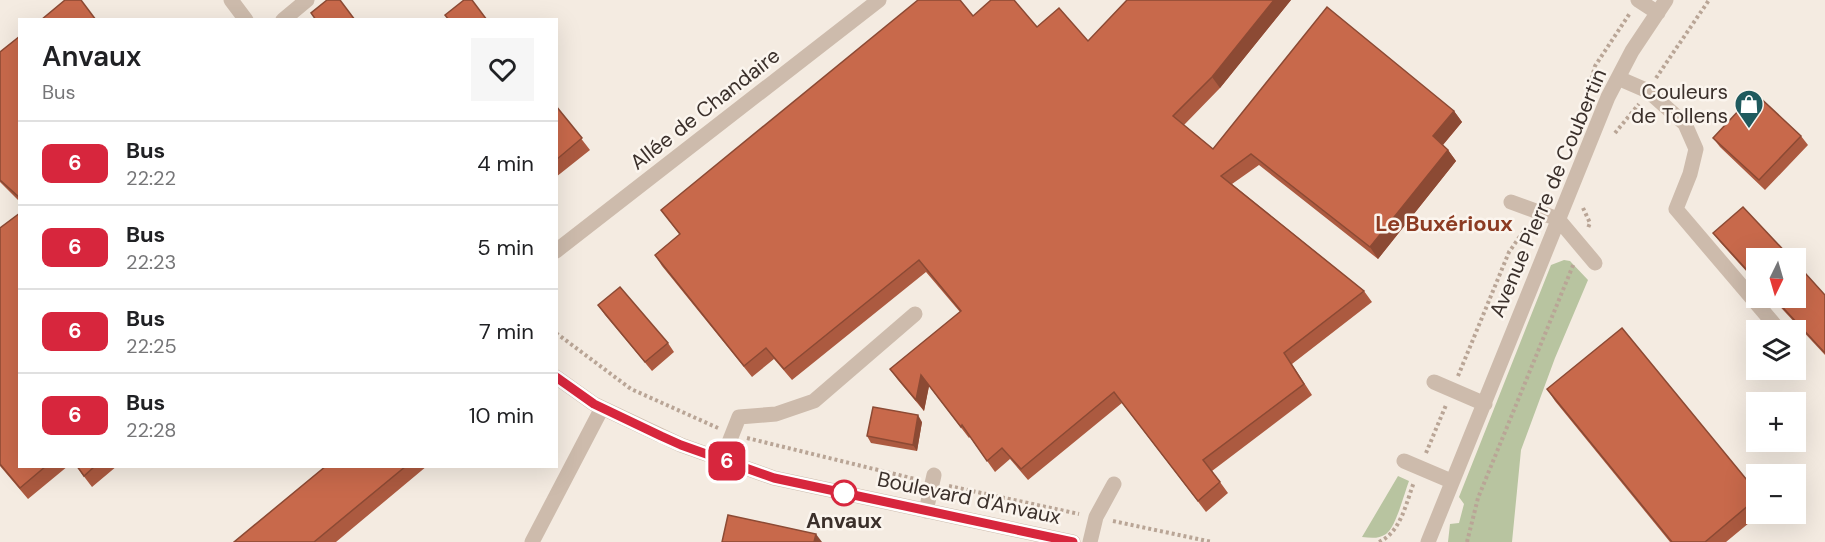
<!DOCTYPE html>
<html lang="fr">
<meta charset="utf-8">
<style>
body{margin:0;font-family:"DM Sans",sans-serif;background:#f6f6f6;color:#202124;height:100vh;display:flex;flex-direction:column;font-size:22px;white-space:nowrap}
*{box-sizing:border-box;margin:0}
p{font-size:20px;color:#757577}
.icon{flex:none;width:33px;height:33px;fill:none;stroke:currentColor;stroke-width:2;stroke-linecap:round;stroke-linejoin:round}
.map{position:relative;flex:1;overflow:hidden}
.sheet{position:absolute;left:18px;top:18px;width:540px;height:450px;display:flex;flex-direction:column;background:#fff;border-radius:0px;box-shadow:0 6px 24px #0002}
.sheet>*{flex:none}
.badge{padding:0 12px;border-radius:9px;font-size:21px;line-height:39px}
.needle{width:39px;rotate:185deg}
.tools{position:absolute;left:1746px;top:248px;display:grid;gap:12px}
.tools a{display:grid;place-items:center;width:60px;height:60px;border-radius:0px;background:#fff;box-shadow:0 6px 24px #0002;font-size:30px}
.map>.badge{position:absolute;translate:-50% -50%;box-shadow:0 0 0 3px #fff}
.round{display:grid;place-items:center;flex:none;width:63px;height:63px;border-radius:0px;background:#f6f6f6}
.head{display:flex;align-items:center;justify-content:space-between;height:102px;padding:0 24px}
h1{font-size:28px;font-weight:600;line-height:45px}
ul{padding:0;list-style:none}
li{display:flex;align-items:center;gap:18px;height:84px;padding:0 24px;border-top:2px solid #e0e0e0}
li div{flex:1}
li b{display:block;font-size:22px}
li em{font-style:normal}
li .badge{min-width:66px;font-weight:700;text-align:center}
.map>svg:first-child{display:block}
.green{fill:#b8c4a0}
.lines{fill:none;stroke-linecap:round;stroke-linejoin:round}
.path{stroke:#b9a596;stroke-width:4;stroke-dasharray:3 3;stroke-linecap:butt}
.minor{stroke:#cdbbac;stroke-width:15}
.wall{fill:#ac5a40}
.shaded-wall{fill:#8c4a34}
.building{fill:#c8694b;stroke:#8c4a34;stroke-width:1.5}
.line-casing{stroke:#fff;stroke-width:14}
.line{stroke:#d7263d;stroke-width:9}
.stop-dot{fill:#fff;stroke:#d7263d;stroke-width:3}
.labels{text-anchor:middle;stroke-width:5;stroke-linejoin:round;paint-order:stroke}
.poi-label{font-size:21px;fill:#3b302b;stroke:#fbf5ee;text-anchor:end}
.street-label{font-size:21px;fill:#3b302b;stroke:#fbf5ee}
.stop-label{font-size:21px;font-weight:bold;fill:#3b302b;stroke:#fbf5ee}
.neighbourhood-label{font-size:22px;font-weight:bold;fill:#8c3b22;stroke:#fbf5ee}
</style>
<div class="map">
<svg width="1825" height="542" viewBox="0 0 1825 542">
<rect width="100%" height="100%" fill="#f4ebe1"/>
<path class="green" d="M 1564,260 L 1570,261 L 1588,280 L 1555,358 L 1521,450 L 1512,542 L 1448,542 L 1450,524 L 1459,523 L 1464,504 L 1459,497 L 1551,265 Z
M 1398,476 L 1409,481 C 1404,494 1396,527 1386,534 C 1379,539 1371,538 1362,537 Z"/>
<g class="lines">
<path class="path" d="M 1656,78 L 1709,0
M 1587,96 L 1595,66 L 1630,13
M 1615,133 L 1639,104
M 1583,208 L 1590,223 L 1588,228
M 556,333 L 631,389 L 718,428
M 1458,376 L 1509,252 L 1528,225
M 747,438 L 915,479
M 1426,453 L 1446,405
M 949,486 L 1079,514
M 1113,521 L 1212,542
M 1379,542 C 1401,532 1406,503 1414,482
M 1467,542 L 1478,498 L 1574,263"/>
<path class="minor" d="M 231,0 L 246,20
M 1638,0 L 1658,13
M 283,20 L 307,0
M 1618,78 L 1648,91 L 1685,124 L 1696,149 L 1690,174 L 1676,209 L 1779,330
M 1511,202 L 1558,219 L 1595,263
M 556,251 L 879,0
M 556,377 L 594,404 L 681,445 L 774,478 L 1073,542
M 1434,382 L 1485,404
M 722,460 L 739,417 L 776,414 L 814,401 L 915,314
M 1404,461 L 1451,481
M 926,511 L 934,475
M 532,542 L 602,408
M 1090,542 L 1096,517 L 1114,484
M 1428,542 L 1608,97 L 1632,51 L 1666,0"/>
</g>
<path class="wall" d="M 1127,0 L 1291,0 L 1220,88 L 1184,125 L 1213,149 L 1454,111 L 1462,122 L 1443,145 L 1448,150 L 1456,161 L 1378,259 L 1259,165 L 1232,184 L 1364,291 L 1372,302 L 1292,364 L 1312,395 L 1212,471 L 1228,493 L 1206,512 L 1122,403 L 1028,480 L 1010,459 L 995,472 L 970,437 L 969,438 L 929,386 L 924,411 L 898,380 L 890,369 L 960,312 L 926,272 L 792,380 L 774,359 L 752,377 L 662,266 L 655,255 L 680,235 L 661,210 L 973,16 L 1037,27 L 1088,41 Z
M 20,36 L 20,202 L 0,182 L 0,52 Z
M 556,106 L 590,150 L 556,177 Z
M 1801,136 L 1808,145 L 1765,190 L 1720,147 L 1713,138 Z
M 0,228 L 20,466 L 68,466 L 28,499 L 0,466 Z
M 1713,233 L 1756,258 L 1756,282 L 1720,242 Z
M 1825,295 L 1825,355 L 1771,297 L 1796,297 Z
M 598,305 L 668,343 L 674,352 L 652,371 L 605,315 Z
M 1547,389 L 1756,491 L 1756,513 L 1761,513 L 1726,542 L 1670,542 L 1555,401 Z
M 922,422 L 917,451 L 871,443 L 867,436 Z
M 76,466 L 117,466 L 92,487 Z
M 326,466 L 427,466 L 336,542 L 234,542 Z"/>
<path class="shaded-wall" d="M 1274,0 L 1291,0 L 1220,88 L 1212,77 Z
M 1454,111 L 1462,122 L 1441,147 L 1433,136 Z
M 1448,150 L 1456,161 L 1378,259 L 1370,247 Z
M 921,375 L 929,386 L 924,411 L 916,400 Z
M 918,415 L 922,422 L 917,451 L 913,445 Z
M 816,534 L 822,542 L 814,542 Z"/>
<path class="building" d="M 65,0 L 81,0 L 96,20 L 41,20 Z
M 327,0 L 340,0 L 355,20 L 316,20 L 311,13 Z
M 464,0 L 472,0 L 487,20 L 449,20 L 445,15 Z
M 918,0 L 960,0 L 973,16 L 991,0 L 1014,0 L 1037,27 L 1059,8 L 1088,41 L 1127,0 L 1274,0 L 1212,77 L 1173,116 L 1213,149 L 1327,7 L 1454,111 L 1433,136 L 1448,150 L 1370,247 L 1251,154 L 1221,176 L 1364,291 L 1284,353 L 1304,384 L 1203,460 L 1220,482 L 1198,501 L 1114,392 L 1021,469 L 1002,448 L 987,461 L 962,425 L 961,427 L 921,375 L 916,400 L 890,369 L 961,311 L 919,260 L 784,369 L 766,348 L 744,366 L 655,255 L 680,234 L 661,210 Z
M 20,36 L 20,198 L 0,180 L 0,52 Z
M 1755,93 L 1801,136 L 1759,180 L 1713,138 Z
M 556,106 L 582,138 L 556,160 Z
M 1743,207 L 1791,258 L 1756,258 L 1756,280 L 1713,233 Z
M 20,213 L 20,466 L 46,466 L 20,488 L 0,464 L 0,228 Z
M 1796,263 L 1825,295 L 1825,353 L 1773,297 L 1796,297 Z
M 620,287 L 668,343 L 645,362 L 598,305 Z
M 1622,328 L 1756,491 L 1756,499 L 1705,542 L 1672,542 L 1547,389 Z
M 873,407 L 918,415 L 913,445 L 867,436 Z
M 77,466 L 95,466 L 84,476 Z
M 326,466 L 406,466 L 314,542 L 234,542 Z
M 728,515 L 816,534 L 814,542 L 722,542 Z"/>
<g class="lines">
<g class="line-casing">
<path id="line" d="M 556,377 L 594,404 L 661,436 L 681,445 L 774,478 L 1073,542"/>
</g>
<use href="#line" class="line"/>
</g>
<defs>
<g id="shop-pin" transform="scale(1.5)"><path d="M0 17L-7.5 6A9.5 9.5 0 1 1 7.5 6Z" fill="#1f5a5e" stroke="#fbf5ee"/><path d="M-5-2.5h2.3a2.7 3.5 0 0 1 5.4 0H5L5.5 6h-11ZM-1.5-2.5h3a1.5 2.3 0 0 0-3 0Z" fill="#fff"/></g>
</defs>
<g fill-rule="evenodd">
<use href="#shop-pin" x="1749" y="104"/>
</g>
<circle class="stop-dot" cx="844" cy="493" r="12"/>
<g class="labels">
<g class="poi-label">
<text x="1728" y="99">Couleurs<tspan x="1728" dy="24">de Tollens</tspan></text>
</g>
<g class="street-label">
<text transform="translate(705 109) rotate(-38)" y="7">Allée de Chandaire</text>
<text transform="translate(1548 193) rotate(-67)" y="7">Avenue Pierre de Coubertin</text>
<text transform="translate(969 498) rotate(12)" y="7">Boulevard d'Anvaux</text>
</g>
<g class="stop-label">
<text x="844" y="528">Anvaux</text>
</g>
<g class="neighbourhood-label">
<text x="1444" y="231">Le Buxérioux</text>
</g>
</g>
</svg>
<div class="tools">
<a><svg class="needle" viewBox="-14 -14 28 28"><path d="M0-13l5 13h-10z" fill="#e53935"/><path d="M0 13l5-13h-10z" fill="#757577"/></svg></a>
<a><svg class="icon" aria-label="layers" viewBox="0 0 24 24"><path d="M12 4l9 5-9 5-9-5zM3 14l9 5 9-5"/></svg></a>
<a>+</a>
<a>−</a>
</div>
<b class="badge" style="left:727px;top:461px;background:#d7263d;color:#fff">6</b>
<section class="sheet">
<div class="head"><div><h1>Anvaux</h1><p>Bus</p></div><a class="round"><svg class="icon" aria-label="heart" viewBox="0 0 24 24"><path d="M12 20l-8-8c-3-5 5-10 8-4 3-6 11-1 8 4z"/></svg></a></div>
<ul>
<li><span class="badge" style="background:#d7263d;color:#fff">6</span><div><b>Bus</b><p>22:22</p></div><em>4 min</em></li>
<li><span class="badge" style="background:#d7263d;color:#fff">6</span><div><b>Bus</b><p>22:23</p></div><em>5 min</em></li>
<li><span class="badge" style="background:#d7263d;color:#fff">6</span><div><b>Bus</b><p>22:25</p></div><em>7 min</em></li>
<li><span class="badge" style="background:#d7263d;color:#fff">6</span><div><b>Bus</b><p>22:28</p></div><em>10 min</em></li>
</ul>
</section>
</div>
